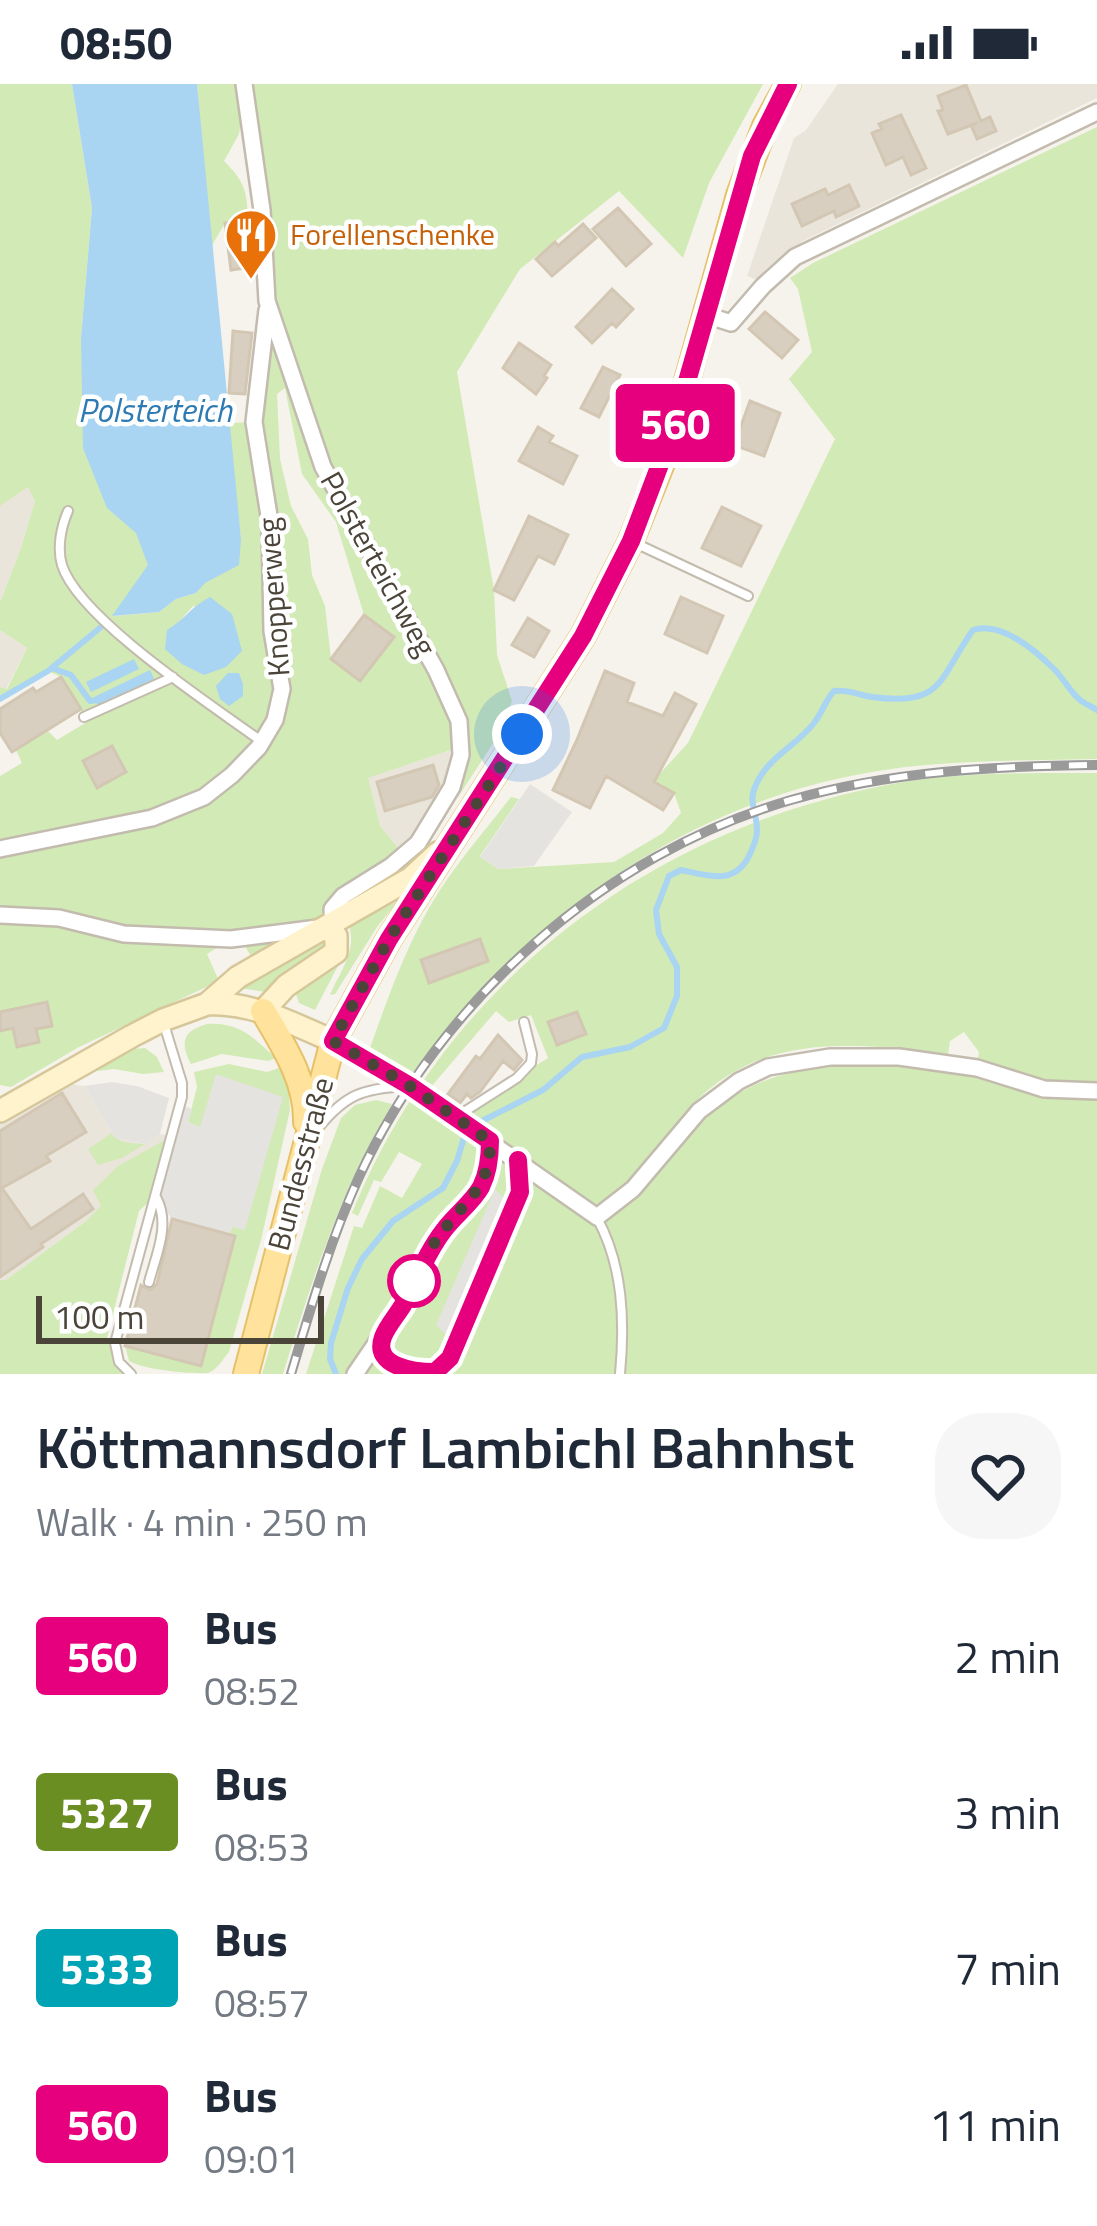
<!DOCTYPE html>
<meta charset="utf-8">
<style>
body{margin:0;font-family:"Titillium Web",sans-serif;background:#f6f6f7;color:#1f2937;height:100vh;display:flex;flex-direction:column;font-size:45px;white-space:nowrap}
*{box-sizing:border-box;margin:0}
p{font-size:39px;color:#747a83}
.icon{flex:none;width:66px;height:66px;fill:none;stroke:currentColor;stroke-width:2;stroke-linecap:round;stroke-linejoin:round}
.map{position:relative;height:1290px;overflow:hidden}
.details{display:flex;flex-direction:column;background:#fff;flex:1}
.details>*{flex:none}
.badge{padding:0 24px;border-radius:9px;font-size:42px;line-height:78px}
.scale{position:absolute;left:36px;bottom:30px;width:288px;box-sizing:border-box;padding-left:12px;border:6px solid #4b4439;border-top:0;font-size:33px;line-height:42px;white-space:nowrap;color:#4b4439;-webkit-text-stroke:9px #fff;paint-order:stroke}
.you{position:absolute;width:60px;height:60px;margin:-30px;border:9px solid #fff;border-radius:50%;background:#1a73e8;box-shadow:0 0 0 18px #1a73e833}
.map>.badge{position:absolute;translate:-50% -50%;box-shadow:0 0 0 6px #fff}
.round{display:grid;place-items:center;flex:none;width:126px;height:126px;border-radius:48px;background:#f6f6f7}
.headline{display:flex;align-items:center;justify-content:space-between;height:204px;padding:0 36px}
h1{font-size:57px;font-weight:600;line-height:90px}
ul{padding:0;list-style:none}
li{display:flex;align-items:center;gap:36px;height:156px;padding:0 36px}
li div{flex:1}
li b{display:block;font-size:45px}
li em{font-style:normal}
li .badge{min-width:132px;font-weight:700;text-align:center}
.status{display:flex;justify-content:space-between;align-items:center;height:84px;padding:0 60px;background:#fff;direction:ltr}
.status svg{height:33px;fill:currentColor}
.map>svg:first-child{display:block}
.residential{fill:#eae5da}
.green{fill:#d2eab5;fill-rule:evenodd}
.parking{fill:#e5e3e0}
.water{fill:#a9d4f2}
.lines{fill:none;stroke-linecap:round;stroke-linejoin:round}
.stream{stroke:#a9d4f2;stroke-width:6}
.building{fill:#d8cfc1;stroke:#d3c7b4;stroke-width:3}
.service-casing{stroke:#c2bbae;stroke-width:12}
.minor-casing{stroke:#c2bbae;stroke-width:20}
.secondary-casing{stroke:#d6c79b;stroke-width:26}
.primary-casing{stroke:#e6c16a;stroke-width:28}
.service{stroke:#fff;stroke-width:8}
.minor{stroke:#fff;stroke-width:15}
.secondary{stroke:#fff3cd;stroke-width:21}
.primary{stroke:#ffe39c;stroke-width:24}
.rail-casing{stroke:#9a9a9a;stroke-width:10}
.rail{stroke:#fff;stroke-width:6;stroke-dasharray:18;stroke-linecap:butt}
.line-casing{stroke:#fff;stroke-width:27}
.line{stroke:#e6007e;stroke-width:18}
.walk{stroke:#4b4439;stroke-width:12;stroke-dasharray:0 21.6}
.stop-dot{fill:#fff;stroke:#e6007e;stroke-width:6}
.labels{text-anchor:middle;stroke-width:9;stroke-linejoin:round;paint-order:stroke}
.food-label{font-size:30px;fill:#c56008;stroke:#fff;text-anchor:start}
.street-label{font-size:30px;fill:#4b4439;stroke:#fff}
.water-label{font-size:33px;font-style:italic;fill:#2e7ab2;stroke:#fff}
</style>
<div class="status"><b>08:50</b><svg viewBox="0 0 49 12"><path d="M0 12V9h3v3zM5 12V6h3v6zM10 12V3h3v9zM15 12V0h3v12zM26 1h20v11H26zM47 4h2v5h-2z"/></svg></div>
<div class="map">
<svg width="1097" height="1290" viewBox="0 0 1097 1290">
<rect width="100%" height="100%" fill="#f6f3ec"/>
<path class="residential" d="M 838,0 L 1097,0 L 1097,14 L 803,157 L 762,198 L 747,192 L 794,54 L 806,46 Z
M 29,402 L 35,417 L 20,467 L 0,518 L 0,422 Z
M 0,546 L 27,564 L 6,605 L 0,603 Z
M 461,663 L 452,703 L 405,772 L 380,742 L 367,694 Z
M 70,1000 L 84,1002 L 115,1054 L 144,1060 L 160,1050 L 172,1052 L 118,1083 L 94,1106 L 102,1122 L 85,1138 L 6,1196 L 0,1196 L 0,1040 Z"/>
<path class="green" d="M 0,0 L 72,0 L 92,124 L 81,254 L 107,424 L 136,448 L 149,481 L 114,532 L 159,528 L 176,515 L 196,509 L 241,455 L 228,339 L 254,338 L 267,217 L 244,12 L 239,50 L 224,77 C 245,98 247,107 248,136 L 225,139 L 211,163 L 197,0 L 763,0 L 709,99 L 683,174 L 619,107 L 520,185 L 457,288 L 494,506 L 497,571 L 512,617 L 501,647 L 458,713 L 452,703 L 460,663 L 368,694 L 380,742 L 405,772 L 308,844 L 252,874 L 240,854 L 231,855 L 207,870 L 219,897 L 79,963 L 11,1003 L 0,1001 L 0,947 L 13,944 L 18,963 L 38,958 L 36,943 L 52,941 L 47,918 L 0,928 L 0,692 L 22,679 L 16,666 L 48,647 L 57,656 L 87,638 L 61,593 L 48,587 L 0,615 L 0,603 L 7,605 L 27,564 L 0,546 L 0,518 L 20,467 L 35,417 L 28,403 L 0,422 ZM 285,304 L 302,390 L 336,438 L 364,531 L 394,553 L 360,597 L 331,575 L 325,522 L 312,491 L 308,455 L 291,422 L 280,375 L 277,310 ZM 194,521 L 204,591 L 176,541 Z
M 1097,43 L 1097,675 C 1018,677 939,675 861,690 C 669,726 517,845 405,999 L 366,975 C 383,928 399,880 423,835 C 446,791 480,753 511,713 L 519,715 L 480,772 L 498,785 L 614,778 L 663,749 L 681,729 L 674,709 L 653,697 L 688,659 L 835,355 L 789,295 L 812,268 L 798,205 L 790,194 L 813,179 ZM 479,855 L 488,877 L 428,898 L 421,876 Z
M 1097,689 L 1097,1290 L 306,1290 L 354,1142 L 362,1144 L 380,1102 L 402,1114 L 422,1080 L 399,1068 L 381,1098 L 374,1096 L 358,1132 L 352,1129 C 445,901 646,747 887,701 C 955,688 1027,689 1097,689 ZM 496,927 L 509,938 L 531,931 L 548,974 L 454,1033 L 424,1011 ZM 964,948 L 979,968 L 976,984 C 895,982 793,967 724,1019 C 700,1037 677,1060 654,1080 L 653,1071 C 666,1053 678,1035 693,1020 C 763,947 858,959 948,970 L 950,957 Z
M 398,817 L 377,843 L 335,910 L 330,911 C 340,887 357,868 349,841 Z
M 328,858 C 320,879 282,888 266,908 L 239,904 L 301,865 Z
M 341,876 L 315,926 L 299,919 L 295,907 Z
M 207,940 C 239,938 253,953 276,974 L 268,977 L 222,970 L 191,980 C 180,959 182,947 207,940 Z
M 145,964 L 157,973 L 164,988 L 143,990 L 114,985 L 88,988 L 133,965 Z
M 229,980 L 267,988 L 282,983 L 288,996 L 290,1026 L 261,1156 L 229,1268 C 223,1275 217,1286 208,1289 C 190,1290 145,1286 129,1277 L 125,1262 L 201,1282 L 235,1153 L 229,1151 L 232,1142 L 245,1146 L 200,1044 L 188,1038 L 197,1003 L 194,988 Z
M 376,1016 L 392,1020 C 341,1105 312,1196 283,1290 L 262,1290 L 322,1085 L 341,1034 L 355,1021 Z
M 112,1049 C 118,1060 133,1059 145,1060 L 122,1074 L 98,1081 L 88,1065 Z
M 172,1052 L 155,1112 L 139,1127 L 107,1254 L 119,1278 L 131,1290 L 0,1290 L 0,1196 L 6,1196 L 85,1138 L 101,1122 L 93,1106 L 118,1082 Z"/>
<path class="parking" d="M 530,700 L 572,728 L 534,782 L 498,785 L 480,773 Z
M 216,990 L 283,1013 L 245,1146 L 233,1143 L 229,1151 L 172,1135 L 155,1112 L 181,1021 L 192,1025 L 188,1038 L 200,1043 Z
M 112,998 L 137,1002 L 169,1014 L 160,1050 L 145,1060 L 115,1054 L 84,1002 Z
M 495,1105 L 514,1124 L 456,1260 L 436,1241 Z"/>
<path class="water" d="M 72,0 L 197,0 L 241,455 L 239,481 L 205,499 L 196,509 L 176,515 L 159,528 L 112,532 L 148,481 L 136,449 L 107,424 L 83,364 L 81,254 L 92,124 Z
M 210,513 L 232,530 L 242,567 L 226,583 L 204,591 L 182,580 L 165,565 L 167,546 C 183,537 192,522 210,513 Z
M 134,575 L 139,585 L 91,608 L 86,598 Z
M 150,586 L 154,595 L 98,621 L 94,613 Z
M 228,589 L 239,589 L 243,600 L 243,612 L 229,622 L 220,615 L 216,602 Z"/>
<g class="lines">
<path class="stream" d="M 52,584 L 71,591 L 90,617 L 99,616
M 0,615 L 48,587 L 101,543
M 476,1040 L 543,1006 L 582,973 L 630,963 L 664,944 L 677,912 L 677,883 L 659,850 L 656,826 L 669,792 L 681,786 C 707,791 732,802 748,774 C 752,766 757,756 757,747 C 757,723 745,718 760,693 C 773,671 799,659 814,639 C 822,629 825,617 834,607 C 849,605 857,611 872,613 C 944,623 939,594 973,546 C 1002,537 1035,566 1055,586 C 1064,595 1070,608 1080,616 C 1085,620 1091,622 1097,626
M 336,1290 L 330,1275 L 331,1259 L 348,1204 L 362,1175 L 393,1137 L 443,1104 L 457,1077 L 465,1050"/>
</g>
<path class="building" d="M 966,1 L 981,37 L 990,33 L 996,47 L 977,55 L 971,41 L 977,39 L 948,50 L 938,27 L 943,26 L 938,12 Z
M 901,31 L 926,84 L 911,91 L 903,73 L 886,81 L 872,49 L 882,45 L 879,40 Z
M 849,101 L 859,122 L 836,133 L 834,127 L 802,142 L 792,120 L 825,105 L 828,111 Z
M 618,124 L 651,160 L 626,182 L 593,145 Z
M 248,136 L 253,183 L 231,186 L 225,139 Z
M 583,140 L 596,154 L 552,192 L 536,175 L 555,158 L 558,162 Z
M 612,205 L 633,225 L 616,243 L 612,239 L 592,259 L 576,243 Z
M 765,228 L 798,256 L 782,274 L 749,245 Z
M 233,247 L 252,249 L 245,310 L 229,309 Z
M 519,259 L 551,281 L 544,292 L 547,294 L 536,310 L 503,284 Z
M 603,283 L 620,291 L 599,333 L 581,324 Z
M 750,317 L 780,329 L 764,372 L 734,361 Z
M 538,343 L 553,352 L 549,358 L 577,372 L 563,400 L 519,377 Z
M 722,423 L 761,442 L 741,482 L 702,464 Z
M 529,432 L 568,451 L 554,480 L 538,472 L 514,516 L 494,506 Z
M 681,513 L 723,532 L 707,569 L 665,550 Z
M 364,531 L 394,553 L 360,597 L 331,575 Z
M 528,534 L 549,547 L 534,573 L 512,561 Z
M 605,587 L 634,599 L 627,618 L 663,632 L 675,609 L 696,620 L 654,698 L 674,709 L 663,726 L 606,692 L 590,724 L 553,706 L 576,658 Z
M 61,593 L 81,625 L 12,668 L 0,649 L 0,625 L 33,604 L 36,608 Z
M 112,662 L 126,688 L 97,704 L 83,677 Z
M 433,681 L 439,701 L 432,713 L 385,727 L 377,698 Z
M 480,855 L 488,877 L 429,899 L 421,876 Z
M 47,918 L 52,942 L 36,945 L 39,958 L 17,963 L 13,944 L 0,947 L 0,928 Z
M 577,928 L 586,950 L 557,961 L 548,938 Z
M 498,951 L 522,976 L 514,986 L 503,977 L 480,1008 L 471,1014 L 467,1010 L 460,1019 L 448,1010 L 476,972 L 480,975 Z
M 62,1009 L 86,1048 L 46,1072 L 50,1077 L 2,1104 L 31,1145 L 83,1110 L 93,1125 L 41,1160 L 43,1163 L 0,1193 L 0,1047 Z
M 172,1135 L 235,1152 L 201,1282 L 125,1262 L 141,1201 L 150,1206 L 157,1200 Z"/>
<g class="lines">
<g class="service-casing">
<path id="service" d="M 68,427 C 61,443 57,464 62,481 C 78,534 213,622 261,657
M 635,459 L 748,512
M 84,633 L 173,593
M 456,1033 L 517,994 L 531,979 L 532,970 L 524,938
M 319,1043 C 346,1010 363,1005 404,1002
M 597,1134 C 623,1181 625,1237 620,1290
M 149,1198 C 156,1171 171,1140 156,1113
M 381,1257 C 385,1285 411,1288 435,1289 L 450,1274 C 467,1234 525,1121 519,1084
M 131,1290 L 119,1278 L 115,1259 L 182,1013 L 182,999 L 163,937"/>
</g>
<g class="minor-casing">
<path id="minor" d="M 244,0 L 262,126 L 267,217 L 323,383 L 436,586 L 459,637 L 461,671 L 452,703 L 418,759 L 391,782 L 343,812 L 332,825 L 333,840
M 706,231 L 731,239 L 763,202 L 795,173 L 1097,28
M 0,765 L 152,734 L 204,713 L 232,691 L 259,663 L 275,636 L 282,605 L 272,547 L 270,438 L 254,338 L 267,226
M 0,831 L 59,834 L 124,850 L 231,855 L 318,844
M 333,957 L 409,1002 L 597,1133 L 633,1105 L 699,1027 L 739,997 L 768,983 L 830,973 L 899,973 L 977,984 L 1044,1005 L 1097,1007
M 355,1290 L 405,1217 L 421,1181 L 444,1146 L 480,1105 L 490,1071 L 490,1057"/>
</g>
<g class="secondary-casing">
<path id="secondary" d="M 207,920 C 253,918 291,939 333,957
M 263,927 L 286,902 L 336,868 L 336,852 L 326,844
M 0,1027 L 132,952 L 163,936 L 207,920 L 238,893 L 411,794 L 438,769"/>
</g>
<g class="primary-casing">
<path id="primary" d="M 263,927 C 283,961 307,997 306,1038
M 246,1290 L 333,957 L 389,855 L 583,552 L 631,457 L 664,374 L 681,318 L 739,111 L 765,42 L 788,0"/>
</g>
<use href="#service" class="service"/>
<use href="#minor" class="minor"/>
<use href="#secondary" class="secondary"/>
<use href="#primary" class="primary"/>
<g class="rail-casing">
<path id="rail" d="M 291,1290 C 311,1223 330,1157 359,1093 C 440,917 604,770 791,716 C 892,687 993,682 1097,681"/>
</g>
<use href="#rail" class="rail"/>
</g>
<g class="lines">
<g class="line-casing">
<path id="line" d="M 518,1076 L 520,1108 L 450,1274 L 435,1288 C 415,1288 372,1283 383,1253 C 387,1242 397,1231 403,1221 C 417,1196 426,1169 444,1146 C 455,1131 472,1119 481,1103 C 488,1089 490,1072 490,1057 L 410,1002 L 333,957 L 389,855 L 583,552 L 631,457 L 673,346 L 752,72 L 788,0"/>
</g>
<use href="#line" class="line"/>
<path class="walk" d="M 414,1197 C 421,1179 431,1163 443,1147 C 467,1115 491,1102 490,1057 L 410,1002 L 333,957 L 389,855 L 522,650"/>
</g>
<defs>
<g id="restaurant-pin" transform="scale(2.7)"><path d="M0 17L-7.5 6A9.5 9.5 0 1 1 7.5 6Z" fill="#e8710a" stroke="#fff"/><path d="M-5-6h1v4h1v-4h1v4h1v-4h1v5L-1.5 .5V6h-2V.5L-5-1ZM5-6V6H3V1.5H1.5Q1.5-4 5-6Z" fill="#fff"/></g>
</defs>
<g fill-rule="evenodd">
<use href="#restaurant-pin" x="251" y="151"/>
</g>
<circle class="stop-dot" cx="414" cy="1197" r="24"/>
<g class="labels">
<g class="food-label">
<text x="290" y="161">Forellenschenke</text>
</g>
<g class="street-label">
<text transform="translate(378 480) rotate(61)" y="10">Polsterteichweg</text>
<text transform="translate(274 513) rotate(-94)" y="10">Knopperweg</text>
<text transform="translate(301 1080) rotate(-75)" y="10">Bundesstraße</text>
</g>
<g class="water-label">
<text x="155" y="338">Polsterteich</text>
</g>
</g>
</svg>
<div class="scale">100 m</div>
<div class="you" style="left:522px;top:650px"></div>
<b class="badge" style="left:675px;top:339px;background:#e6007e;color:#fff">560</b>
</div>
<section class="details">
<div class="headline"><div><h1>Köttmannsdorf Lambichl Bahnhst</h1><p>Walk · 4 min · 250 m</p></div><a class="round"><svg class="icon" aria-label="heart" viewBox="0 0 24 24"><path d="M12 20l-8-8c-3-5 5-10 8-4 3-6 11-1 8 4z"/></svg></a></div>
<ul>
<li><span class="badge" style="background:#e6007e;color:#fff">560</span><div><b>Bus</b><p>08:52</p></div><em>2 min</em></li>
<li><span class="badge" style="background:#6b8e23;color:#fff">5327</span><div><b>Bus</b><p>08:53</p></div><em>3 min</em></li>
<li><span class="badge" style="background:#00a3b4;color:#fff">5333</span><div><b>Bus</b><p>08:57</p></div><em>7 min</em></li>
<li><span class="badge" style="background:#e6007e;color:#fff">560</span><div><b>Bus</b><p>09:01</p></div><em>11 min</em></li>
</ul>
</section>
